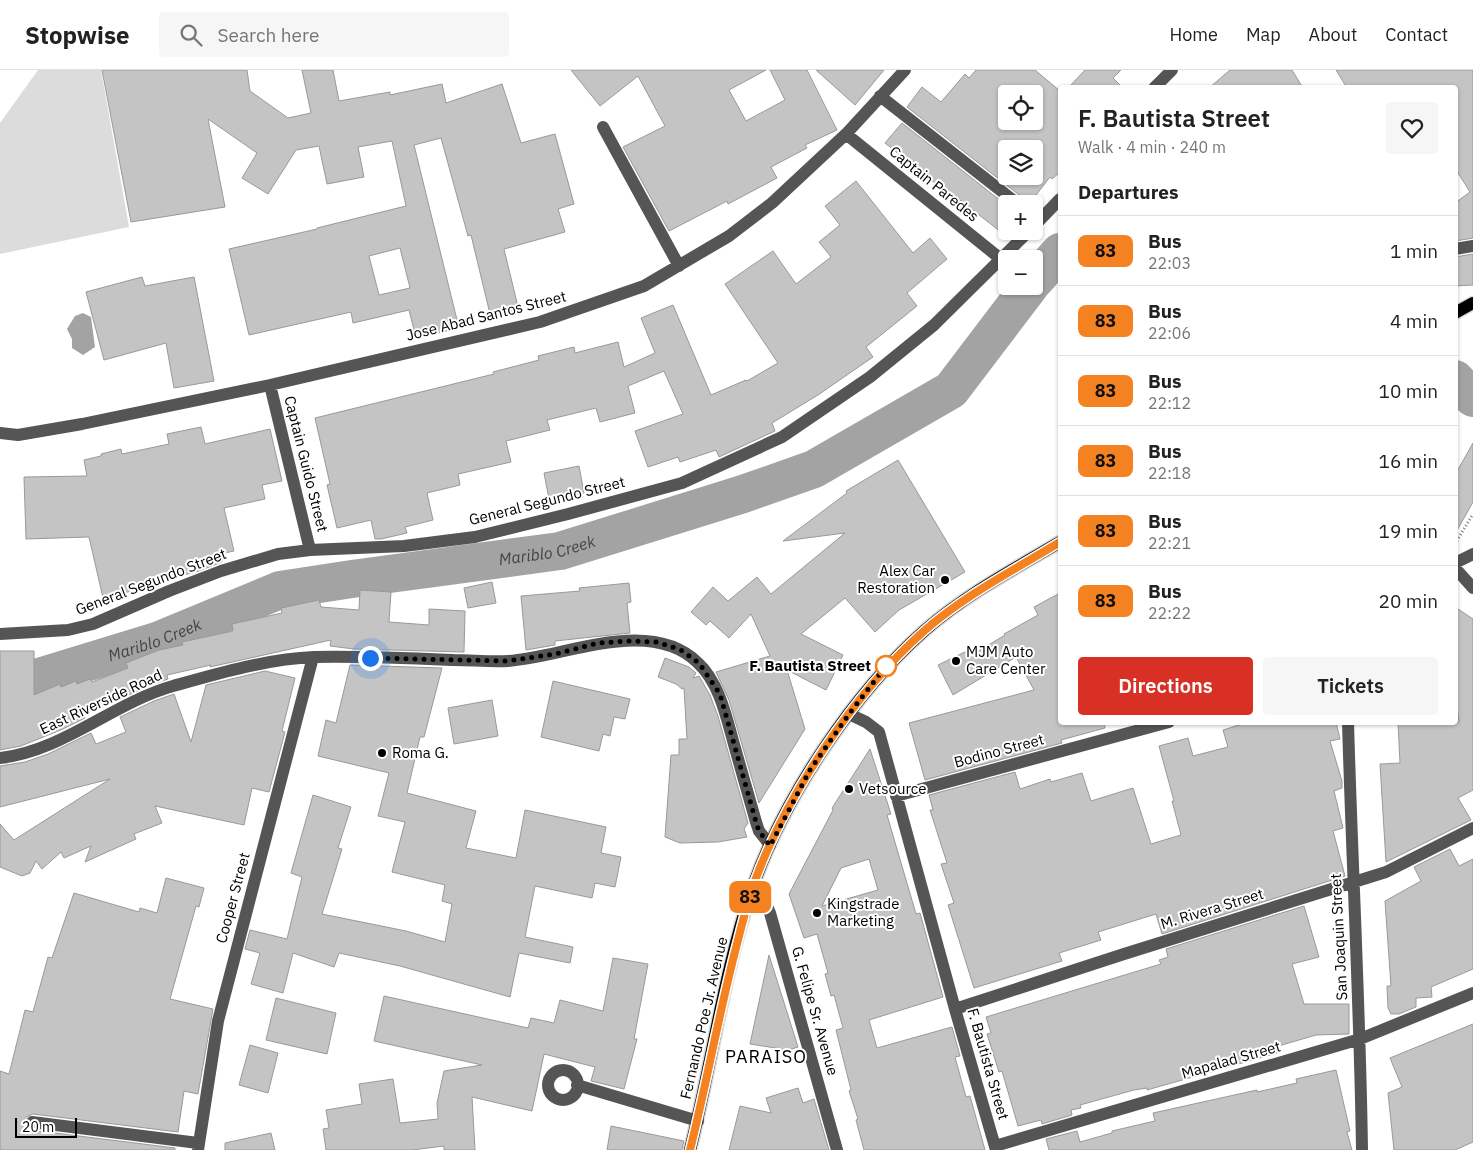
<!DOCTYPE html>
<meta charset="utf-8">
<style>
body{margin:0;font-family:"IBM Plex Sans",sans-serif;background:#f6f6f6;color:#222;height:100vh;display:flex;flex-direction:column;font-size:19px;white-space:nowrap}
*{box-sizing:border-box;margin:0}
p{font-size:16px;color:#767676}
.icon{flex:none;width:28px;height:28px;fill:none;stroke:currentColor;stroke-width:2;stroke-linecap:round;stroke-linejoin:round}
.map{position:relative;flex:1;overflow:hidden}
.side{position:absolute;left:1058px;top:15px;width:400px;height:640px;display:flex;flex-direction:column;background:#fff;border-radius:5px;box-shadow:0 1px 4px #0004}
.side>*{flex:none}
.badge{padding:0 10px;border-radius:8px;font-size:18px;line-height:32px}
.tools{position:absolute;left:998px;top:15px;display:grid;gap:10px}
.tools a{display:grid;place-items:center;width:45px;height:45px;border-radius:5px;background:#fff;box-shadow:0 1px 4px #0004;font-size:25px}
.scale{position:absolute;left:15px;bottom:12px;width:62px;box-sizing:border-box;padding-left:5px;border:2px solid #000;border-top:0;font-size:14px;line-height:18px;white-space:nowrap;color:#000;-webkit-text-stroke:4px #fff;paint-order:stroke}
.you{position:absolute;width:25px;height:25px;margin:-12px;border:4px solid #fff;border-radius:50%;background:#1a73e8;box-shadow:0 0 0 8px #1a73e833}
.map>.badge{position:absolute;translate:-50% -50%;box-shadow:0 0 0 2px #fff}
h2{padding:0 20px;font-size:19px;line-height:45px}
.round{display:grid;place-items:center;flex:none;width:52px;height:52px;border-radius:5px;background:#f6f6f6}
.headline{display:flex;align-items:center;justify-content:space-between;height:85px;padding:0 20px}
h1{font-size:24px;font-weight:600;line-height:38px}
.button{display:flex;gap:10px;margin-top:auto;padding:10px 20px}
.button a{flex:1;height:58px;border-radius:5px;background:#d93025;color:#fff;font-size:20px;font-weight:600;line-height:58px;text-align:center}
.button a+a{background:#f6f6f6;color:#222}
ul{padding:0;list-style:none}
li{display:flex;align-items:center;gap:15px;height:70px;padding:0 20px;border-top:1px solid #e0e0e0}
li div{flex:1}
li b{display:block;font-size:19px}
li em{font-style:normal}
li .badge{min-width:55px;font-weight:700;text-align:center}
header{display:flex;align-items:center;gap:30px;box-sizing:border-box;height:70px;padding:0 25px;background:#fff;border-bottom:1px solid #e0e0e0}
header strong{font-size:24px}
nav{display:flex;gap:28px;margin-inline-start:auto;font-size:18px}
.search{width:350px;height:45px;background:#f6f6f6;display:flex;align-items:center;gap:12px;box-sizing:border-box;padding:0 18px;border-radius:5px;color:#767676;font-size:19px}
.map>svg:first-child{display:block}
.green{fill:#dcdcdc}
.water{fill:#a3a3a3}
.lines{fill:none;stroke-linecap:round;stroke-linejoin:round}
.river{stroke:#a3a3a3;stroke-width:38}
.building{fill:#c4c4c4;stroke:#999;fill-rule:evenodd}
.major-casing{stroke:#dbdbdb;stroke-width:15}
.path{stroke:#777;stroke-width:3;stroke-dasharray:1 2.5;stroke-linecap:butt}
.minor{stroke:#555;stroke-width:12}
.major{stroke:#000;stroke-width:12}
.line-casing{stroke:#fff;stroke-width:11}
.line{stroke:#f58220;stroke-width:8}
.walk{stroke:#000;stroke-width:5;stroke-dasharray:0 9}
.poi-dot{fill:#000;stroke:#fff;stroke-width:2}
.stop-dot{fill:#fff;stroke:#f58220;stroke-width:2.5}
.labels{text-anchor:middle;stroke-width:4;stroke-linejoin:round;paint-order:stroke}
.street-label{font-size:15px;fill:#000;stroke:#fff}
.poi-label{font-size:15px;fill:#000;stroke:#fff;text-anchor:start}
.stop-label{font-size:15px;font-weight:bold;fill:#000;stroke:#fff;text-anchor:end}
.water-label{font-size:16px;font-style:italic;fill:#444;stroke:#fff}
.quarter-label{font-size:18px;letter-spacing:1px;fill:#000;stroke:#fff}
</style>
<header>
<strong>Stopwise</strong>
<div class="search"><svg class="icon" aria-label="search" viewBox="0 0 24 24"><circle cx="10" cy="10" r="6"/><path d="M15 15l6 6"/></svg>Search here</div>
<nav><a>Home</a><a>Map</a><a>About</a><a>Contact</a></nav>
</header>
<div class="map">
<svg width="1473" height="1080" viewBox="0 0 1473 1080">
<rect width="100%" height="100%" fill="#fff"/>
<path class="green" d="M 38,0 L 101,0 L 129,157 L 0,184 L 0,53 Z"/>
<path class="water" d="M 83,243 L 91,247 L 95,277 L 83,285 L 72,278 L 72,269 L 67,259 L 75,246 Z"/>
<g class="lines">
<g class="river">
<path d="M 1034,211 L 1060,182"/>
<path d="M 1455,309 L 1473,328"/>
<path id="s1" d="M 0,624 L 36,608 L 157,571 L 280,520 L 352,509 L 560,481 L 743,424 L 814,399 L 951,320 L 1030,216"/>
</g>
</g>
<path class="building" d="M 102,0 L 247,0 L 250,21 L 288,48 L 311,43 L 302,0 L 333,0 L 339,31 L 390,22 L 390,25 L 442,14 L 446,33 L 502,14 L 521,73 L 555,64 L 574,134 L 558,139 L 565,162 L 504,179 L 519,241 L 491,248 L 471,165 L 468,166 L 441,68 L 414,75 L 459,258 L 416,268 L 409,240 L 353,253 L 351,242 L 249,265 L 229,179 L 317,159 L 317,158 L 406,136 L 392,71 L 358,77 L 364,107 L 327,114 L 319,76 L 296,80 L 268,124 L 242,108 L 257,83 L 208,49 L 225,137 L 131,152 ZM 400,178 L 410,218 L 379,225 L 369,186 Z
M 571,0 L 766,0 L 729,20 L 746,51 L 785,30 L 770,0 L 807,0 L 837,60 L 805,75 L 807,78 L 771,97 L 777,108 L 728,134 L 727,131 L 669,161 L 623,77 L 665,56 L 638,6 L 600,36 Z
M 816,0 L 884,0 L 855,35 Z
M 976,0 L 1035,0 L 1060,21 L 1060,102 L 1052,109 L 1050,107 L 1029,134 L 1026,134 L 1023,128 L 907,37 L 922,17 L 941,32 L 965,4 L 969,8 ZM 1006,24 L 1034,24 L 1034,51 L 1006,51 ZM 1006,79 L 1034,79 L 1034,106 L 1006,106 Z
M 1085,0 L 1121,0 L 1113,8 L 1123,18 L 1068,18 Z
M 1230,0 L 1292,0 L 1303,18 L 1209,18 Z
M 1336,0 L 1473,0 L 1473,168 L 1455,171 L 1455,133 L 1470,122 L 1455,98 L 1455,18 L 1347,18 Z
M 902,53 L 1006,135 L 1006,166 L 937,112 L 936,114 L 885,73 Z
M 856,111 L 913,183 L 930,168 L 947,189 L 907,223 L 917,236 L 866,277 L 873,287 L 818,325 L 772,353 L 775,361 L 719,387 L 716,380 L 680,392 L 678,387 L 648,397 L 635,361 L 683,344 L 664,301 L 628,316 L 635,343 L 600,352 L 596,338 L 547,350 L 550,360 L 506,371 L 511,392 L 458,404 L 460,415 L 427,423 L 433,450 L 405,457 L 407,463 L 381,469 L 375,469 L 371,450 L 337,458 L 327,415 L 330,414 L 315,348 L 494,304 L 493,302 L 539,290 L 538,286 L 574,277 L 575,283 L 618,272 L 624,297 L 655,283 L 641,248 L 673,235 L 711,325 L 746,310 L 747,311 L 778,293 L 725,214 L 773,181 L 796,214 L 831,187 L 819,172 L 840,155 L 825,136 Z
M 1473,184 L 1473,215 L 1455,216 L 1455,187 Z
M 142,207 L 145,216 L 194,207 L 214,311 L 174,318 L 166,273 L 104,290 L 86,222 Z
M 201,357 L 205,374 L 270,359 L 282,411 L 262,415 L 265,429 L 224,438 L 234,481 L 220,484 L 222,492 L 196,502 L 147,513 L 148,517 L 103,528 L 89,467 L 26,469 L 24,407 L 87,406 L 84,390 L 101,386 L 101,384 L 121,379 L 122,384 L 169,374 L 167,364 Z
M 1473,373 L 1473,432 L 1455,464 L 1455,405 Z
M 898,390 L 965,502 L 899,540 L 875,562 L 845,528 L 801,564 L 843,585 L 826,620 L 787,600 L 805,659 L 759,733 L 729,630 L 716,602 L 770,586 L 751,544 L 729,568 L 710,551 L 706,555 L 691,542 L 713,517 L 728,531 L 757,507 L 771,524 L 845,463 L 783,471 L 847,423 L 846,421 Z
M 579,396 L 584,423 L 549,429 L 544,403 Z
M 492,512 L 496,533 L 468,538 L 464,518 Z
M 629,513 L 631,532 L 627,533 L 630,563 L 555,571 L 555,575 L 526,580 L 521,526 L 580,521 L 579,518 Z
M 360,520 L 391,522 L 389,552 L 429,555 L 429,539 L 465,541 L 464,582 L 354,579 L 330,576 L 331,570 L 210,597 L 211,595 L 167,605 L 168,609 L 148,616 L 114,632 L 83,644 L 85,648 L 63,659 L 21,676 L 0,680 L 0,581 L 34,581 L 34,625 L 60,614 L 61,617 L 76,611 L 77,614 L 90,609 L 92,612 L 128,598 L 126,593 L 159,580 L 183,575 L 182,572 L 233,561 L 232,554 L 282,543 L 281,538 L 319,530 L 321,537 L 359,540 Z
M 1060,523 L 1060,652 L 1104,652 L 1105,658 L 1061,670 L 1062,673 L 925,710 L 909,653 L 1034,620 L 1016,587 L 953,625 L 938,595 L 969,580 L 972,585 L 1005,565 L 1004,564 L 1038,545 L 1034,537 Z
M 1455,537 L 1473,549 L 1473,720 L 1458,728 L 1471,750 L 1386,792 L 1380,694 L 1400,693 L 1398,652 L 1459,652 L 1455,624 Z
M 665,588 L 689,597 L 696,603 L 693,608 L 699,606 L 710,625 L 718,646 L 748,753 L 744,759 L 747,767 L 718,772 L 680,773 L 665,767 L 671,685 L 679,685 L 679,669 L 687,669 L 684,618 L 682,619 L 676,614 L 658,607 Z
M 350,595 L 442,598 L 424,667 L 420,667 L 407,723 L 476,741 L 466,778 L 516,788 L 525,740 L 606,757 L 601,783 L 621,787 L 615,817 L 595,813 L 592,828 L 535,816 L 525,867 L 573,877 L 570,893 L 519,883 L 510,927 L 400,896 L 339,883 L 334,897 L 293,883 L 283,923 L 251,914 L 260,883 L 245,879 L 250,860 L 287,869 L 302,807 L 291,803 L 313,725 L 351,737 L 338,778 L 342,779 L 322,844 L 406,861 L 445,872 L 452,834 L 442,831 L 445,815 L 392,802 L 405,752 L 378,746 L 389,703 L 318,686 L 326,650 L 336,653 Z
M 265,601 L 295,608 L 282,661 L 285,662 L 269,722 L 252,718 L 244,755 L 155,736 L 162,753 L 134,764 L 136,769 L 85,792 L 91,776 L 64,788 L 61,782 L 42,799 L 36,791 L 30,803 L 22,806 L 0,797 L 0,754 L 14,770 L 110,709 L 0,737 L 0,696 L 25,692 L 48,684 L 91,663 L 96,674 L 126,662 L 120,647 L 154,631 L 174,624 L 191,672 L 206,615 Z
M 553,611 L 630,629 L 625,649 L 614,647 L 610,666 L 603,664 L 599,681 L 541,667 Z
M 492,630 L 498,666 L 454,674 L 448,638 Z
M 1238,652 L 1336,652 L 1340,669 L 1330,671 L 1342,711 L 1342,718 L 1334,721 L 1343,758 L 1333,761 L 1345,806 L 1162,864 L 1156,844 L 1098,862 L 1101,870 L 1059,883 L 1062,891 L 974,918 L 948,835 L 954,833 L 941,794 L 947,793 L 930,740 L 933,740 L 929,725 L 1015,702 L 1020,719 L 1050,709 L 1051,712 L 1082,703 L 1091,731 L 1133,718 L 1151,774 L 1181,765 L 1172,731 L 1174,731 L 1159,676 L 1188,668 L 1193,686 L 1228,677 L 1223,660 L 1239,655 Z
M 870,679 L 891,744 L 887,745 L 916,844 L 920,843 L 943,927 L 869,950 L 877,978 L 952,957 L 960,986 L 955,987 L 966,1027 L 970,1026 L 985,1080 L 864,1080 L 856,1050 L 858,1049 L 849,1021 L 851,1020 L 836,960 L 843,958 L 834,925 L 831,926 L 825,904 L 828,903 L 817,864 L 804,868 L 789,824 L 833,740 L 832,738 ZM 869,789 L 878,820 L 822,836 L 841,798 Z
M 1450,779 L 1459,796 L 1473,789 L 1473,899 L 1431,917 L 1432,927 L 1416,928 L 1416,937 L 1399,944 L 1391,944 L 1388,938 L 1387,916 L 1391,916 L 1385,831 L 1421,811 L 1414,797 Z
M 166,808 L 204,818 L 199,837 L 196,836 L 170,929 L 213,939 L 198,1024 L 184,1021 L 178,1062 L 33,1044 L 26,1047 L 24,1051 L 27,1058 L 31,1060 L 175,1078 L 175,1080 L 0,1080 L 0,1001 L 9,1004 L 25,940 L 33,942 L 48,887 L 52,888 L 74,823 L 139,842 L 140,838 L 157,843 Z
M 1304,836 L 1319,887 L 1292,894 L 1304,934 L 1349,934 L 1349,964 L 1316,965 L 1275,977 L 1277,983 L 1147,1020 L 1147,1018 L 1134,1020 L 1080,1035 L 1081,1038 L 1071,1040 L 1072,1045 L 1042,1054 L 1041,1050 L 1018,1056 L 1002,1001 L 999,1002 L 987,964 L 991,963 L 986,947 L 1161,894 L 1159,890 L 1168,887 L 1166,879 Z
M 769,885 L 798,977 L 788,980 L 750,974 Z
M 613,888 L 648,894 L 634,969 L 637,969 L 624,1019 L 591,1011 L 595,997 L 544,984 L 532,1041 L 472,1027 L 475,1080 L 444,1080 L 444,1076 L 412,1080 L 326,1080 L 323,1059 L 329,1058 L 326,1040 L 362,1034 L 359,1014 L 393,1009 L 400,1053 L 438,1049 L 437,1033 L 444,1001 L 482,995 L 374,971 L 384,926 L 528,958 L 531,948 L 554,953 L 560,930 L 603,941 Z
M 276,928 L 336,943 L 327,984 L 266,970 Z
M 1473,954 L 1473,1072 L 1455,1080 L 1394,1080 L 1388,1023 L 1402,1017 L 1390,988 Z
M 250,975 L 278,983 L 268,1023 L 239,1015 Z
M 1336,1000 L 1350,1061 L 1347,1062 L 1352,1080 L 1049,1080 L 1046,1069 L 1077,1061 L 1080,1072 L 1112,1063 L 1112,1061 L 1155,1051 L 1153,1043 L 1257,1020 L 1257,1022 L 1297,1013 L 1296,1009 Z
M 798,1018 L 803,1033 L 814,1029 L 829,1080 L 729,1080 L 740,1036 L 771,1043 L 766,1028 Z
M 611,1056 L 684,1071 L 682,1080 L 607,1080 Z
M 271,1063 L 275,1080 L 225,1080 L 225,1073 Z"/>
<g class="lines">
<g class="major-casing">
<path id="major" d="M 1455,243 L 1473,233
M 690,1080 C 712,993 724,900 753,816 C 785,726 854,623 924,561 C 965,525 1014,499 1060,472"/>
</g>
<path class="path" d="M 1455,474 L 1473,444"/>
<path class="minor" d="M 1154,18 L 1172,0
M 880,26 L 1018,134
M 603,57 L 679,196
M 846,64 L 1002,190
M 1034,156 L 1060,129
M 1455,179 L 1473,176
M 270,315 L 310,480
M 0,363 L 18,365 L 82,354 L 270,315 L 540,252 L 644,216 L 729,166 L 772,133 L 846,64 L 905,0
M 1455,493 L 1473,484
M 1455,498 L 1473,518
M 0,564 L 68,560 L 93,554 L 169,521 L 221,501 L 278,484 L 310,480 L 404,476 L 475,467 L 568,444 L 682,413 L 782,367 L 870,307 L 934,255 L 1029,161
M 849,644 L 866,652 L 879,662 L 955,939 L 996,1080
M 1348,652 C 1352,795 1360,937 1362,1080
M 0,688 C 63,681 113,633 173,616 C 219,603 267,589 314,587 C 361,586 407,588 454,590 C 471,590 490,592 508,591 C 565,587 650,546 698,593 C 720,613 727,650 735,678 C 742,703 749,727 756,752 L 759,761 L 770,775
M 896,726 L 1169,652
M 753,816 L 761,823 L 770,843 L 837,1080
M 955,939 L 1124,884 L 1386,802 L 1473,758
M548 1015a15 15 0 1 1 30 0a15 15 0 1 1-30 0Z
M 577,1015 L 698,1051
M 32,1052 L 198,1073
M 995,1076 L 1360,969 L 1473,923
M 198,1080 L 218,951 L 313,587"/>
<use href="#major" class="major"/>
</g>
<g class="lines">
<g class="line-casing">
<path id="line" d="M 690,1080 C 707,1012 719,942 737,874 C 742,854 747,834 753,816 C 785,727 854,623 924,561 C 965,525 1014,500 1060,472"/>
</g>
<use href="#line" class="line"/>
<path class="walk" d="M 370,588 L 507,591 L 555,584 L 598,573 L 630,571 L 657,572 L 681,580 L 699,593 L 720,624 L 756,752 L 759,761 L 770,776 L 810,700 L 849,644 L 886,596"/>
</g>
<g class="poi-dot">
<circle cx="945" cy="510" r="5"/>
<circle cx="956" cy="591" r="5"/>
<circle cx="382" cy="683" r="5"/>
<circle cx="849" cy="719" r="5"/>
<circle cx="817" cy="843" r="5"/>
</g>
<circle class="stop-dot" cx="886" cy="596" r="10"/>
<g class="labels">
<g class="street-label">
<text transform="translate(934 114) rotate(39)" y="5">Captain Paredes</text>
<text transform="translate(486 246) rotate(-14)" y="5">Jose Abad Santos Street</text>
<text transform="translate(306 394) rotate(76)" y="5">Captain Guido Street</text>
<text transform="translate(547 431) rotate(-14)" y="5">General Segundo Street</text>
<text transform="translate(151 512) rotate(-21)" y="5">General Segundo Street</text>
<text transform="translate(101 632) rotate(-25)" y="5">East Riverside Road</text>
<text transform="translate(999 681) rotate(-15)" y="5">Bodino Street</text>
<text transform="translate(233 828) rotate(-75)" y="5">Cooper Street</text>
<text transform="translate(1212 839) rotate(-17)" y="5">M. Rivera Street</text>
<text transform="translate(1339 867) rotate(-93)" y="5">San Joaquin Street</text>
<text transform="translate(815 941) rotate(74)" y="5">G. Felipe Sr. Avenue</text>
<text transform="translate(704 948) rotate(-77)" y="5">Fernando Poe Jr. Avenue</text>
<text transform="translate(1231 990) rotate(-16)" y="5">Mapalad Street</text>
<text transform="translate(988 994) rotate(74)" y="5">F. Bautista Street</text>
</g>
<g class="poi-label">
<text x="935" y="506" text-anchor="end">Alex Car<tspan x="935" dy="17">Restoration</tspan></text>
<text x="966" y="587">MJM Auto<tspan x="966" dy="17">Care Center</tspan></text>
<text x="392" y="688">Roma G.</text>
<text x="859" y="724">Vetsource</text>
<text x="827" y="839">Kingstrade<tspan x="827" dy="17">Marketing</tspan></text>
</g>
<g class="stop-label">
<text x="871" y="601">F. Bautista Street</text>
</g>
<g class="water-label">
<text dy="6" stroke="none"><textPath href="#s1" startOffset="569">Mariblo Creek</textPath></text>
<text dy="6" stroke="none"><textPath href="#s1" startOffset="164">Mariblo Creek</textPath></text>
</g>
<g class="quarter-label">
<text x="766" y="993">PARAISO</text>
</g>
</g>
</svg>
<div class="tools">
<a><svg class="icon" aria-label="locate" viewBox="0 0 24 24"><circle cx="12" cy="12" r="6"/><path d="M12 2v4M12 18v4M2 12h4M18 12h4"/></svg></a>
<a><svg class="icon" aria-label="layers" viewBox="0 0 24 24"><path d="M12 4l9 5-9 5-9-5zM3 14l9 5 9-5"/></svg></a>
<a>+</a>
<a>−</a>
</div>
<div class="scale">20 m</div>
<div class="you" style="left:370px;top:588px"></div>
<b class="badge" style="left:750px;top:827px;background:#f58220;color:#111">83</b>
<section class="side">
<div class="headline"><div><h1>F. Bautista Street</h1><p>Walk · 4 min · 240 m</p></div><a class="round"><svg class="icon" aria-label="heart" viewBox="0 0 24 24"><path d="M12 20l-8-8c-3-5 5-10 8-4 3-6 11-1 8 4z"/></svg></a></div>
<h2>Departures</h2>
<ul>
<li><span class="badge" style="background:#f58220;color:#111">83</span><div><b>Bus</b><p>22:03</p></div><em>1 min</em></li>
<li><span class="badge" style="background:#f58220;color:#111">83</span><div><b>Bus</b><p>22:06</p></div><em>4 min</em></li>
<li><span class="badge" style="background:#f58220;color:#111">83</span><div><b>Bus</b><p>22:12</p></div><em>10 min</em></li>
<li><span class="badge" style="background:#f58220;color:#111">83</span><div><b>Bus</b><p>22:18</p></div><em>16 min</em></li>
<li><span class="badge" style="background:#f58220;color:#111">83</span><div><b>Bus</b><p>22:21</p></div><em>19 min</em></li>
<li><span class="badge" style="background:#f58220;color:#111">83</span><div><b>Bus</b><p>22:22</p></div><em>20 min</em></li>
</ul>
<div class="button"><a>Directions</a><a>Tickets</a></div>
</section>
</div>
